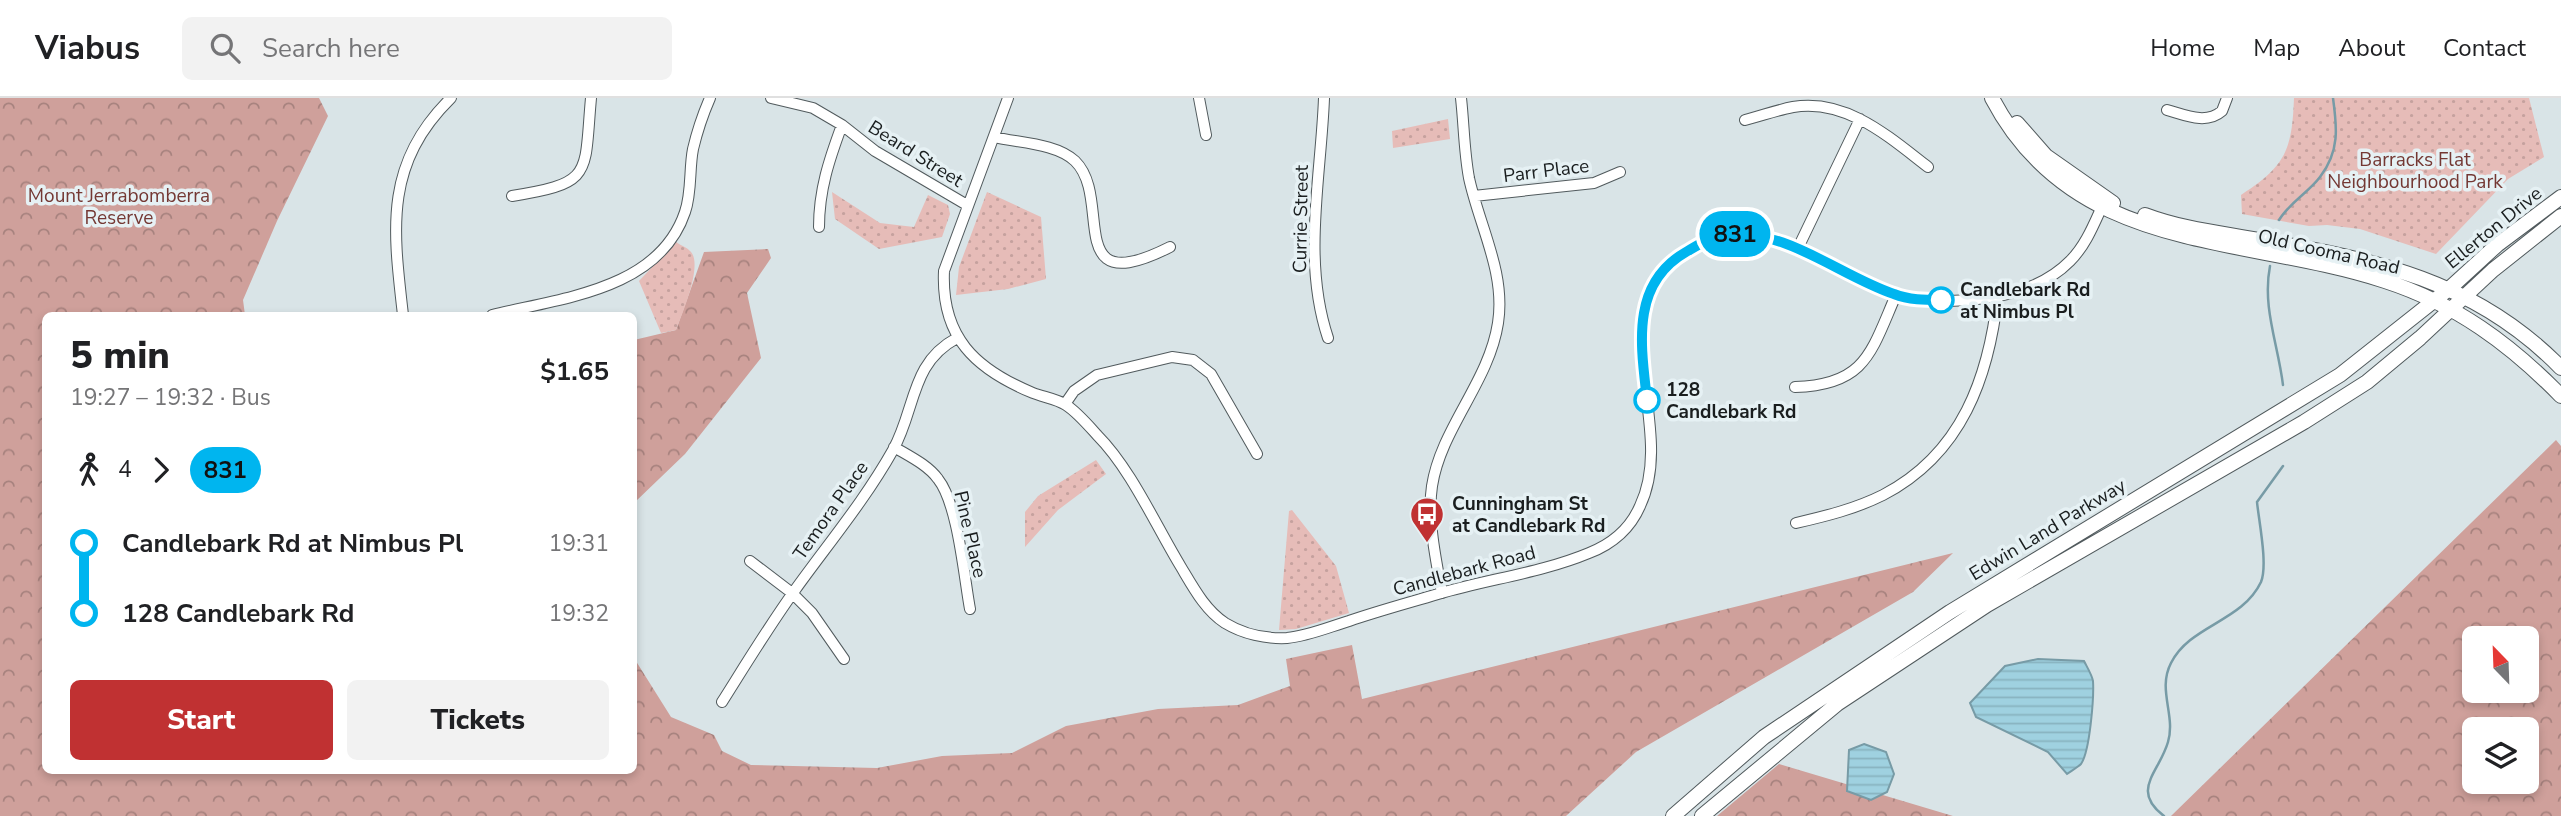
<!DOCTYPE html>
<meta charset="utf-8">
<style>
body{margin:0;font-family:"Nunito Sans",sans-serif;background:#f2f2f2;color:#202124;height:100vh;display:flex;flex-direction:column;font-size:26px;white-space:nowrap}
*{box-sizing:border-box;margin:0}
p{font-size:23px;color:#757577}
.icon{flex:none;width:38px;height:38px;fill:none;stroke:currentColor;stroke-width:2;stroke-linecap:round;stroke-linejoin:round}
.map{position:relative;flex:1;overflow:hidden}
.drawer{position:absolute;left:42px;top:214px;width:595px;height:462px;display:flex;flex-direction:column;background:#fff;border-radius:10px;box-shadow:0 4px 10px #0003}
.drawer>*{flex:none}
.badge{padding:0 14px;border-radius:23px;font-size:24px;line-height:46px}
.needle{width:46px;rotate:337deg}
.controls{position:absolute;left:2462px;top:528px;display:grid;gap:14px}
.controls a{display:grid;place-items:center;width:77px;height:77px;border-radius:10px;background:#fff;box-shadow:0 4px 10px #0003;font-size:35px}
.map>.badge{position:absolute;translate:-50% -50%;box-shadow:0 0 0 4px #fff}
.legs{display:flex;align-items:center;gap:10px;height:77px;padding:0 28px;font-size:23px}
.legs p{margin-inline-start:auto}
.overview{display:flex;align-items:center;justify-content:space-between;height:119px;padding:0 28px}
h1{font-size:38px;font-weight:800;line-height:52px}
.action{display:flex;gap:14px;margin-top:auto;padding:14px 28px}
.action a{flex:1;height:80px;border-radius:10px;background:#c03132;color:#fff;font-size:28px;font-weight:800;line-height:80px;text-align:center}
.action a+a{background:#f2f2f2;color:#202124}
ul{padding:0 28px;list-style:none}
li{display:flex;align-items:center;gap:24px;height:70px;font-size:26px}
li i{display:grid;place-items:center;width:10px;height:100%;margin:0 9px;background:currentColor}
li i::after{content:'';width:18px;height:18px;margin:-9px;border:5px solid;border-radius:50%;background:#fff}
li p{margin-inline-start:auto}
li:first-child i{background:linear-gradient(#0000 50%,currentColor 0)}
li:last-child i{background:linear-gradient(currentColor 50%,#0000 0)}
header{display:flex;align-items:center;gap:42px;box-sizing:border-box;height:98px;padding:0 35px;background:#fff;border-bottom:2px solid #e0e0e0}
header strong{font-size:33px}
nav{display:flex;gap:38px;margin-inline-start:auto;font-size:24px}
.search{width:490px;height:63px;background:#f2f2f2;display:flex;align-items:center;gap:18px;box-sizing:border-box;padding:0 24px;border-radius:10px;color:#757577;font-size:26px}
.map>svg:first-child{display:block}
.forest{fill:url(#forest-crowns);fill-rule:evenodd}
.park{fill:url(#park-dots)}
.water{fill:url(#water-rules);stroke:#779ba6;stroke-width:2}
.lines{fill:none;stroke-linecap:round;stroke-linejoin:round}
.stream{stroke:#779ba6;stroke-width:2.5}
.minor-casing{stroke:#515a5d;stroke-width:12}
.major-casing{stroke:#515a5d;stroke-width:16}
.minor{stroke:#fff;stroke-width:10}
.major{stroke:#fff;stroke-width:14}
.line-1-casing{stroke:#fff;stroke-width:16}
.line-1{stroke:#00b5ef;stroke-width:10}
.stop-1-dot{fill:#fff;stroke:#00b5ef;stroke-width:3.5}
.labels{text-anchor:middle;stroke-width:7;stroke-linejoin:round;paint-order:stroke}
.street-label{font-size:19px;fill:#1a1e1f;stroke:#e6f1f4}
.park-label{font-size:19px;fill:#743833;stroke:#e6f1f4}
.stop-label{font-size:19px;font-weight:bold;fill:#1a1e1f;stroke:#e6f1f4;text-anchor:start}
.poi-label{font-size:19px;font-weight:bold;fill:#1a1e1f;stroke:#e6f1f4;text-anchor:start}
</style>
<header>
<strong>Viabus</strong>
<div class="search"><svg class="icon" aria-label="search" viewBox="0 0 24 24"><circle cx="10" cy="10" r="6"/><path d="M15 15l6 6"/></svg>Search here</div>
<nav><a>Home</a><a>Map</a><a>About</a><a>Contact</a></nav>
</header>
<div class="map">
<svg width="2561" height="718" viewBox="0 0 2561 718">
<defs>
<pattern id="forest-crowns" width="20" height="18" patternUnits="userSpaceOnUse" patternTransform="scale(1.75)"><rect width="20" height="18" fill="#cfa09b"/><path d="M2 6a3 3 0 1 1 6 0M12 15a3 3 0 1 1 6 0" fill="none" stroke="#a7827e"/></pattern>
<pattern id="park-dots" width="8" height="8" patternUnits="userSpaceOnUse" patternTransform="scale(1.75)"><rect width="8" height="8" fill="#e6bcb8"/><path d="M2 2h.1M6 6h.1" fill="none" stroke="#c5a19e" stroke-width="1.8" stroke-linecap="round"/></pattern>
<pattern id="water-rules" width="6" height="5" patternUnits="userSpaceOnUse" patternTransform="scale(1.75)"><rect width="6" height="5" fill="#9fd1e0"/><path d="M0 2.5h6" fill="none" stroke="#88b3c0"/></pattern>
</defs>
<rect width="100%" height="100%" fill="#d9e4e7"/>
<path class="forest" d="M 0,0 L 319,0 L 328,18 L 277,123 L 243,202 L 245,217 L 46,217 L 46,672 L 634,672 L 634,560 L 671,619 L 714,637 L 722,653 L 751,667 L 877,670 L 942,658 L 1012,655 L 1066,628 L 1158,611 L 1238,607 L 1290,588 L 1286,561 L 1352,547 L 1362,601 L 1953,455 L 1913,494 L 1636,654 L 1566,718 L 0,718 Z
M 768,151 L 771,160 L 747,195 L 761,260 L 685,356 L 634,405 L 634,242 L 676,232 L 704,154 Z
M 2556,342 L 2561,348 L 2561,718 L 2171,718 ZM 2474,541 L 2527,541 L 2527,593 L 2474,593 ZM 2474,632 L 2527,632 L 2527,684 L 2474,684 Z
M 1779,666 L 1953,718 L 1717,718 Z"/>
<path class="park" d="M 2294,0 L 2529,0 L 2544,59 L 2508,81 L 2436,156 L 2360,131 L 2327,127 L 2309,128 L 2242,116 L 2241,97 C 2286,68 2292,52 2294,0 Z
M 1448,21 L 1450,41 L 1393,50 L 1392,33 Z
M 832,94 L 880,125 L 914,129 L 928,97 L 948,107 L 950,116 L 942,139 L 879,151 L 835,121 Z
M 987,94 L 1041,119 L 1046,181 L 1008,191 L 956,197 L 959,169 Z
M 676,144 C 681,148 687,149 690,153 C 704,165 682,216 676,232 L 661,235 L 639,183 Z
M 1096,362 L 1106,376 L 1058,412 L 1025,449 L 1025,414 L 1038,398 Z
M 1292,412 L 1336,468 L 1349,515 L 1296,531 L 1279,532 L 1289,413 Z"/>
<path class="water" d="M 2038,561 L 2084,563 C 2087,569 2092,577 2093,583 C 2094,599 2090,653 2081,666 C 2078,669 2071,673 2067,676 L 2048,654 L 1976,619 L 1970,605 L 2005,568 Z
M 1864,646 L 1886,654 L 1894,676 L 1887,694 L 1871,702 L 1847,693 L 1849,652 Z"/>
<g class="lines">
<path class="stream" d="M 2279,122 C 2290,104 2308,95 2320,79 C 2340,53 2337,29 2333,0
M 2270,168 C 2262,209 2278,246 2283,287
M 2164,718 C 2130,692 2159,675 2168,644 C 2176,617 2157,592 2171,565 C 2190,527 2242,524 2261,484 C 2268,467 2259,424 2257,404 L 2283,368"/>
<g class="minor-casing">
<path id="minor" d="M 771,0 L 813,10 L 842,27 L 875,53 L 967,107
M 1008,0 L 944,173 C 941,239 975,271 1033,295 C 1043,299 1057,301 1066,307 C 1077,314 1088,327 1097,337 C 1131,371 1156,428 1181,469 C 1193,489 1205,512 1225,525 C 1243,536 1266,541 1287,540 C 1308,538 1329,529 1349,523 C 1378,513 1408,505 1438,496 C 1488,481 1541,475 1589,455 C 1612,446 1630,431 1640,408 C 1680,325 1591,208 1691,152 C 1714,138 1738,132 1766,139 C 1811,152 1852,181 1896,197 C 1950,209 2030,204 2070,163 C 2087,146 2095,123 2105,102
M 1199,0 L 1206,37
M 1324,0 C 1321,80 1302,162 1328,240
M 2167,12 C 2185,17 2206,27 2222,13 L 2227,0
M 1745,22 C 1761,18 1777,12 1793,9 C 1846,0 1889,39 1928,69
M 994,39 C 1018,45 1056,45 1075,63 C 1114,101 1061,204 1170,149
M 512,98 C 594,85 584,77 591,0
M 1474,98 L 1594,85 L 1620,74
M 819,129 C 819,92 829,62 842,27
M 1797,152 L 1860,21
M 403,217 C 393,130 384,66 451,0
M 492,217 C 561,200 659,192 685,114 C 692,94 689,71 693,51 C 697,34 703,16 710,0
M 1795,289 C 1866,287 1871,254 1896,197
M 1065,306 L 1074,293 L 1097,277 L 1172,259 L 1193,262 L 1211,276 L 1257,356
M 894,349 C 909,358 928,367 938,381 C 958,406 964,479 970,511
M 1796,425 C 1826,418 1855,411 1883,397 C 1962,356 1989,279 1998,196
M 750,463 L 792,495 L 812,515 L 844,561
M 1442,495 C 1436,462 1427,421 1432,388 C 1441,330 1489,284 1498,225 C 1506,175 1479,127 1469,80 C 1464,53 1464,27 1461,0
M 722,604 C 746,566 769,528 795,492 C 828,446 865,402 893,352 C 916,311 910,265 957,240"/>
</g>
<g class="major-casing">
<path id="major" d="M 1992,0 C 2074,157 2241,136 2385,183 C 2456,206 2510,246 2561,298
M 2017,25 L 2046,58 L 2113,105
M 2145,117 C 2182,131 2221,135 2259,142 C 2376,162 2475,182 2561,270
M 1673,718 L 1764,639 L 1950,514 L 2340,277 L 2450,190 L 2497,147 L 2561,99
M 1702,718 L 1837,606 L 1987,507 L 2304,324 L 2367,284 L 2420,240 L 2493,172 L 2561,118"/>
</g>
<use href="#minor" class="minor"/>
<use href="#major" class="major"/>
</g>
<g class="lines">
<g class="line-1-casing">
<path id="line-1" d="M 1647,302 C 1641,248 1630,186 1686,154 C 1698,147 1710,139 1725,137 C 1784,129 1840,178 1894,196 C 1909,202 1925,202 1941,202"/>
</g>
<use href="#line-1" class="line-1"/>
</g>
<defs>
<g id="bus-pin" transform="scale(1.75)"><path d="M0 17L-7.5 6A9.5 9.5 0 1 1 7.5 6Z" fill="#c03132" stroke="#e6f1f4"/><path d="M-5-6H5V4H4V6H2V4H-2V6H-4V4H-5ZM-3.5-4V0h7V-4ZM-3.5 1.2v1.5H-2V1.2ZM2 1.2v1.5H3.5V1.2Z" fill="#fff"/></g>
</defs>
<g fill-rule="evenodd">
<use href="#bus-pin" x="1427" y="416"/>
</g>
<g class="stop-1-dot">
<circle cx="1941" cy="202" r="12"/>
<circle cx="1647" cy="302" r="12"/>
</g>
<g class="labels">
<g class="street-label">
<text transform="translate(916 55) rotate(32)" y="7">Beard Street</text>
<text transform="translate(1546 72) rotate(-7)" y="7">Parr Place</text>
<text transform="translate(1300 121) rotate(-89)" y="7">Currie Street</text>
<text transform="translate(2493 129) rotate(-39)" y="7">Ellerton Drive</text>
<text transform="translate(2329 153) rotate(13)" y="7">Old Cooma Road</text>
<text transform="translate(830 412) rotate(-55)" y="7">Temora Place</text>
<text transform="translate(2047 431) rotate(-31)" y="7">Edwin Land Parkway</text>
<text transform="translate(971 436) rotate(77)" y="7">Pine Place</text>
<text transform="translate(1464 472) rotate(-15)" y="7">Candlebark Road</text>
</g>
<g class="park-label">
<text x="2415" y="68">Barracks Flat<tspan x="2415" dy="22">Neighbourhood Park</tspan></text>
<text x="119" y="104">Mount Jerrabomberra<tspan x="119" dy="22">Reserve</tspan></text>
</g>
<g class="stop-label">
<text x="1960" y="198">Candlebark Rd<tspan x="1960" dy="22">at Nimbus Pl</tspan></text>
<text x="1666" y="298">128<tspan x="1666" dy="22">Candlebark Rd</tspan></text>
</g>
<g class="poi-label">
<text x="1452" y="412">Cunningham St<tspan x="1452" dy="22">at Candlebark Rd</tspan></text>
</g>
</g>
</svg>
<div class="controls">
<a><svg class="needle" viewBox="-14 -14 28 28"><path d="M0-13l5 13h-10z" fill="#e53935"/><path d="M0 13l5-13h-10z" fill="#757577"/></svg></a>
<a><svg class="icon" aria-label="layers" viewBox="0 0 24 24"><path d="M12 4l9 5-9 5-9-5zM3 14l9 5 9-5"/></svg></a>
</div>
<b class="badge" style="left:1735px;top:136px;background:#00b5ef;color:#111">831</b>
<section class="drawer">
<div class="overview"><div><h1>5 min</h1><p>19:27 – 19:32 · Bus</p></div><b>$1.65</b></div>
<div class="legs"><svg class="icon" aria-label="walk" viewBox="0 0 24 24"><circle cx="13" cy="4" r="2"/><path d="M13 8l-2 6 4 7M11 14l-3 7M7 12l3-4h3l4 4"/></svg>4<svg class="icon" aria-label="forward" viewBox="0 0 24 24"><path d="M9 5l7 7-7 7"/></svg><b class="badge" style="background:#00b5ef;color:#111">831</b></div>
<ul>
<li><i style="color:#00b5ef"></i><b>Candlebark Rd at Nimbus Pl</b><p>19:31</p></li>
<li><i style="color:#00b5ef"></i><b>128 Candlebark Rd</b><p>19:32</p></li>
</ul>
<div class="action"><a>Start</a><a>Tickets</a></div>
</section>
</div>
